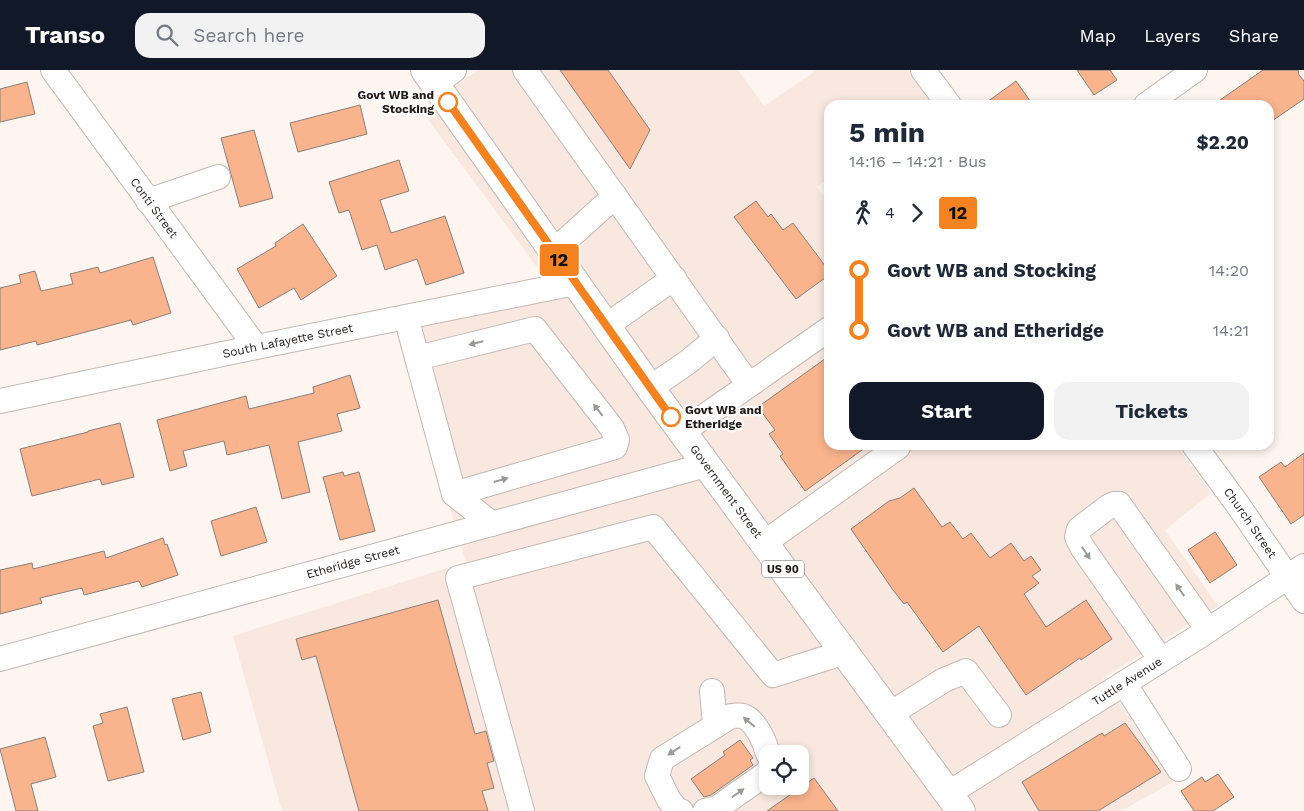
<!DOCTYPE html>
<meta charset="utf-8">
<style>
body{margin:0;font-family:"Work Sans",sans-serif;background:#f2f2f3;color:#1f2937;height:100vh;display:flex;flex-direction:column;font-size:19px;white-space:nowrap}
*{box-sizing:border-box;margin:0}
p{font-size:16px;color:#747a83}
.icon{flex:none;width:28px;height:28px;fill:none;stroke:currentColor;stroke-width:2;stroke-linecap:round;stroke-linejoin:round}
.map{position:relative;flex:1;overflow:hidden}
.panel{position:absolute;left:824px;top:30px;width:450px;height:350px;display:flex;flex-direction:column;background:#fff;border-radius:15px;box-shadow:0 2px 8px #0003}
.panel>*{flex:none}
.badge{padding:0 10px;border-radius:4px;font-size:18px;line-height:32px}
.fabs{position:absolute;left:759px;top:675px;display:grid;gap:10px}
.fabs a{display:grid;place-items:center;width:50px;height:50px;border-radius:10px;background:#fff;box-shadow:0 2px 8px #0003;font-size:25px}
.map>.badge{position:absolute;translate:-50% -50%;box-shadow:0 0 0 2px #fff}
.legs{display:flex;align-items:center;gap:8px;height:55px;padding:0 25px;font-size:16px}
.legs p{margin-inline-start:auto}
.headline{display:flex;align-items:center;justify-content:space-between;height:85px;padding:0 25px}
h1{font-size:28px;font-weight:700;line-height:38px}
.cta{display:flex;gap:10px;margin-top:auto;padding:10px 25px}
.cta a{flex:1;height:58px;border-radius:15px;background:#111827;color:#fff;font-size:20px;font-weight:700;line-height:58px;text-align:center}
.cta a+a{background:#f2f2f3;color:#1f2937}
ul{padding:0 25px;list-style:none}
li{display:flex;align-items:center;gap:18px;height:60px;font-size:19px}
li i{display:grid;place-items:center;width:8px;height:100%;margin:0 6px;background:currentColor}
li i::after{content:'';width:12px;height:12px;margin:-6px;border:4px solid;border-radius:50%;background:#fff}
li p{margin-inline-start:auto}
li:first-child i{background:linear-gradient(#0000 50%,currentColor 0)}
li:last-child i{background:linear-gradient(currentColor 50%,#0000 0)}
header{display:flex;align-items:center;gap:30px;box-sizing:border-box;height:70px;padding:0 25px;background:#111827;color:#fff}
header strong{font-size:24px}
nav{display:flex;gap:28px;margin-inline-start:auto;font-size:18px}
.search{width:350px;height:45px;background:#f2f2f3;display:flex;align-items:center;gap:12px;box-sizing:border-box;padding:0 18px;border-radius:15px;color:#747a83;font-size:19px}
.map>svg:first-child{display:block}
.built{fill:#f9e8df;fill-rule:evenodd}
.building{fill:#f9b38d;stroke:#88807c}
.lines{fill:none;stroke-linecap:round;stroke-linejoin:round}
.minor-casing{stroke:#c2b9b5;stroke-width:26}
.major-casing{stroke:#c2b9b5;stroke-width:30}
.minor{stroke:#fff;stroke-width:24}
.major{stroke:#fff;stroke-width:28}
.oneway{fill:#9b9998}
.line-1-casing{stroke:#fff;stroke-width:11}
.line-1{stroke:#f58220;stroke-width:8}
.stop-1-dot{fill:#fff;stroke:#f58220;stroke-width:2.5}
.labels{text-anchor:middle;stroke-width:4.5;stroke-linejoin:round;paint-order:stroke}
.shield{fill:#fff;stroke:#63605f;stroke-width:1}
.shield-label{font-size:11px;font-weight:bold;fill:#201c1b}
.stop-label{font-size:12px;font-weight:bold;fill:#201c1b;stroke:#fff;text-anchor:end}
.street-label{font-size:12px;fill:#201c1b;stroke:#fff}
</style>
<header>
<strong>Transo</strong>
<div class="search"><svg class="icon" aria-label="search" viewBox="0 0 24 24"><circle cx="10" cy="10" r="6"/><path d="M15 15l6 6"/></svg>Search here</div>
<nav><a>Map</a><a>Layers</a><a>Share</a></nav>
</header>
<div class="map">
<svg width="1304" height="741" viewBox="0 0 1304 741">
<rect width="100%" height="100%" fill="#fef5f0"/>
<path class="built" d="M 478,0 L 738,0 L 764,36 L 817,0 L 908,0 L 933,35 L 829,35 L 829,109 L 817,117 L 829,133 L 829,375 L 1177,375 L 1211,423 L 1165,460 L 1218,536 L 1103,608 L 1173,712 L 1121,741 L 282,741 L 233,566 L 466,492 L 397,261 L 559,227 L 421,40 ZM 768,684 L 800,684 L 800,716 L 768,716 Z"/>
<path class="building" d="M 560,0 L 608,0 L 650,60 L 630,99 Z
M 1077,0 L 1110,0 L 1117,10 L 1094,25 Z
M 1263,0 L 1298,0 L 1299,5 L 1304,11 L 1304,29 L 1269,53 L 1269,35 L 1213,35 Z
M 1016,11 L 1033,35 L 983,35 Z
M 27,12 L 35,44 L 0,52 L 0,19 Z
M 360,35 L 367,64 L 298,82 L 290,53 Z
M 254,60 L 273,128 L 240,137 L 221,68 Z
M 399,90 L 409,121 L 380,130 L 391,163 L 445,146 L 464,203 L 426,215 L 417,189 L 385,200 L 377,175 L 362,180 L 349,140 L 339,143 L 329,112 Z
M 756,131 L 768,147 L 771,144 L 783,160 L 793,153 L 829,201 L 829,205 L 796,229 L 734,147 Z
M 303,154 L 337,206 L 301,230 L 294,218 L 259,238 L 237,199 L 276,176 L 275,173 Z
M 153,187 L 171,243 L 133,255 L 131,250 L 37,275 L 36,271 L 0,280 L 0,218 L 21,213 L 19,205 L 35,201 L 41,221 L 73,214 L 70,204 L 98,197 L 100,203 Z
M 829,286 L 829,375 L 869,375 L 805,421 L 780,386 L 783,384 L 769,364 L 775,360 L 758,337 Z
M 350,305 L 360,338 L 337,344 L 342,361 L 298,372 L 310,422 L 282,429 L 269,375 L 227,385 L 224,371 L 183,381 L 187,396 L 170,401 L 157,350 L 246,326 L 249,339 L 314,323 L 313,317 Z
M 120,353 L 134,407 L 102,415 L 100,409 L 32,426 L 20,379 L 88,362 L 88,361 Z
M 1304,383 L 1304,445 L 1291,454 L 1259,407 L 1281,392 L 1285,397 Z
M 343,402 L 344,406 L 359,402 L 375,461 L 340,470 L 323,407 Z
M 914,418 L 942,457 L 950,452 L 963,469 L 971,463 L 990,488 L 1011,473 L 1024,491 L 1031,486 L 1041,500 L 1032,506 L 1039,513 L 1024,524 L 1046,557 L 1086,530 L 1112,569 L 1081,590 L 1080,588 L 1026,625 L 979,556 L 943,582 L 907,532 L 904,534 L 893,520 L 851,459 L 889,431 L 900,428 Z
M 256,437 L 267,472 L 221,486 L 211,451 Z
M 1215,462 L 1237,495 L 1210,513 L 1188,480 Z
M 163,468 L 165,475 L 167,474 L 178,505 L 142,517 L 139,511 L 84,525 L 82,518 L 40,528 L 42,533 L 0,544 L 0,500 L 32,493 L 33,499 L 104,481 L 106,488 Z
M 438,530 L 475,664 L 486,661 L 494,691 L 487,693 L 494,718 L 482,721 L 488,741 L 359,741 L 316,586 L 302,590 L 296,569 Z
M 201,622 L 211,662 L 183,670 L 172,629 Z
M 127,637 L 144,702 L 108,711 L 93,656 L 103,653 L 100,644 Z
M 1125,653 L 1161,702 L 1098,741 L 1039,741 L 1022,712 L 1102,663 L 1104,666 Z
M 45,667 L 56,707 L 31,714 L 38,741 L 16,741 L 0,679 Z
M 740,670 L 753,688 L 750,690 L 753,695 L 711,725 L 704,727 L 691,709 L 725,685 L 723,682 Z
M 1218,704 L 1234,727 L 1213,741 L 1194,741 L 1181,721 L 1202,707 L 1205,712 Z
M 814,708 L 838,741 L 767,741 Z"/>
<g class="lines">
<g class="minor-casing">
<g id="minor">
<path id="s1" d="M 53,0 L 256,277"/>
<path d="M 525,0 L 749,315"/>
<path d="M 923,0 L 949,35"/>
<path d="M 435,14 L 454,0"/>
<path d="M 1146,35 L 1195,0"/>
<path d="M 148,131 L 218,107"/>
<path d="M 553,182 L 615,126"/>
<path d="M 406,247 L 454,424 L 492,454"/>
<path d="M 606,256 L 674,208"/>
<path d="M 417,288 L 535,259 L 612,358 L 617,370 L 615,377 L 454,424"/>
<path d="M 650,318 L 688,292 L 717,268"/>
<path id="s2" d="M 0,331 L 256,277 L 575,213"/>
<path d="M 682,362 L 829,259"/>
<path id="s3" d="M 1194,375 L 1238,435 L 1304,531"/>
<path d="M 764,473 L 898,377 L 896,375"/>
<path id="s4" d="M 0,589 L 706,395"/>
<path d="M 1161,590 L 1082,477 L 1077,467 L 1079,459 L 1108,437 L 1114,434 L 1119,434 L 1208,560"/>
<path d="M 1124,613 L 1179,699"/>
<path d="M 712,621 L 715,655"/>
<path d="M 890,644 L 944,610 L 966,601 L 999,645"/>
<path id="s5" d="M 949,723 L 1198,567 L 1304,496"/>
<path d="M 522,741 L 458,508 L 653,457 L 773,605 L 845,582"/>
<path d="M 681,741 L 678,741 L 669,730 L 657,706 L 662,689 L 731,646 C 734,646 740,645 743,646 C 756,651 765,672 768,684"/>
<path d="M 705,741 L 717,738 L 767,703 L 768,701"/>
</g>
</g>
<g class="major-casing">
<g id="major">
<path id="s6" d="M 425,0 L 650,318 L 961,741"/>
</g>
</g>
<use href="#minor" class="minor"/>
<use href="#major" class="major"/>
</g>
<defs><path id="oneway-solid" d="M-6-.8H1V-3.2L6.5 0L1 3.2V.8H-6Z" transform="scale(1.25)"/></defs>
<g class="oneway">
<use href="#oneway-solid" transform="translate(476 273) rotate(166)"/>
<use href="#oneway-solid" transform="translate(598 340) rotate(-128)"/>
<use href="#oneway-solid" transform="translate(501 410) rotate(-16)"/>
<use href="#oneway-solid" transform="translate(1086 483) rotate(56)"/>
<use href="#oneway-solid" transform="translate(1180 520) rotate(-125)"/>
<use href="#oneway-solid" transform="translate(749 652) rotate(-140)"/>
<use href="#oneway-solid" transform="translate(674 681) rotate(147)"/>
<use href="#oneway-solid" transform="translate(738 723) rotate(-35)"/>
</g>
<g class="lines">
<g class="line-1-casing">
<path id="line-1" d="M 448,32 L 671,347"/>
</g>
<use href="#line-1" class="line-1"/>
</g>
<g class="stop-1-dot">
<circle cx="448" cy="32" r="9"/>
<circle cx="671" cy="347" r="9"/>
</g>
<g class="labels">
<rect class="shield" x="762" y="490.5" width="42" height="17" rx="4"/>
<g class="shield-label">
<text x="783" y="503">US 90</text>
</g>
<g class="stop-label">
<text x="434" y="29">Govt WB and<tspan x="434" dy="14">Stocking</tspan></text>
<text x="685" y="344" text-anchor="start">Govt WB and<tspan x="685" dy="14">Etheridge</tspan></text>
</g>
<g class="street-label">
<text dy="4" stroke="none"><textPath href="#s1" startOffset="171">Conti Street</textPath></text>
<text dy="4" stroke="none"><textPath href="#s2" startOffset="294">South Lafayette Street</textPath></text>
<text dy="4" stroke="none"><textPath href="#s6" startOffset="518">Government Street</textPath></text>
<text dy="4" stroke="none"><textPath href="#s3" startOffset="96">Church Street</textPath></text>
<text dy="4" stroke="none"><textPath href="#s4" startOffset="366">Etheridge Street</textPath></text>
<text dy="4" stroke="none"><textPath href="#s5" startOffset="210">Tuttle Avenue</textPath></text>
</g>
</g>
</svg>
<div class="fabs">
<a><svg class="icon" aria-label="locate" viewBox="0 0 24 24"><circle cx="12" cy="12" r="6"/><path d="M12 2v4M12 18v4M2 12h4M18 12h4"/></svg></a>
</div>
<b class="badge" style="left:559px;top:190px;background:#f58220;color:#111">12</b>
<section class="panel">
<div class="headline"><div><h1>5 min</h1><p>14:16 – 14:21 · Bus</p></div><b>$2.20</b></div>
<div class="legs"><svg class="icon" aria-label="walk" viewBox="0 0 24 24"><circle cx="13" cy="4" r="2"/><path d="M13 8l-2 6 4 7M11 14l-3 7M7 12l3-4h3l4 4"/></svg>4<svg class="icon" aria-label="forward" viewBox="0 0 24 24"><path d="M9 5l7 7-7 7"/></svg><b class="badge" style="background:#f58220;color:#111">12</b></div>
<ul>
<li><i style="color:#f58220"></i><b>Govt WB and Stocking</b><p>14:20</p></li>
<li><i style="color:#f58220"></i><b>Govt WB and Etheridge</b><p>14:21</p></li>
</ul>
<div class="cta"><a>Start</a><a>Tickets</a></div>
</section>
</div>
